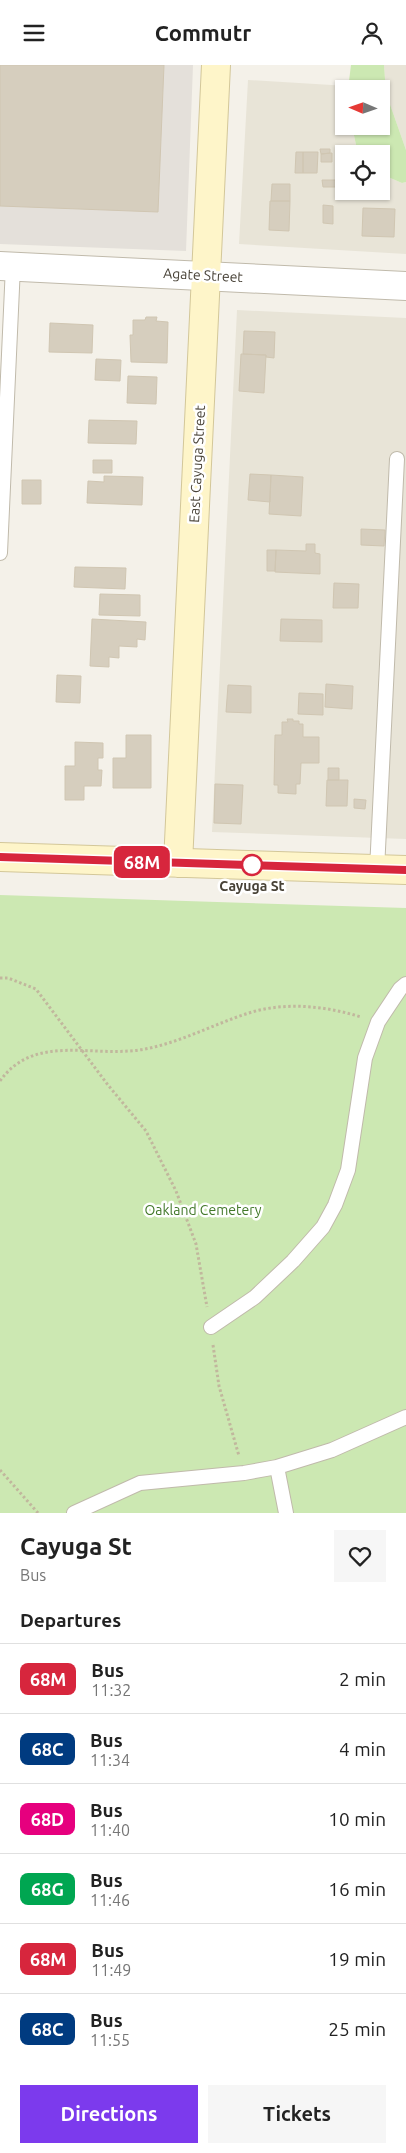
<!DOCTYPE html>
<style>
body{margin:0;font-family:Ubuntu,sans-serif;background:#f6f6f6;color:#222;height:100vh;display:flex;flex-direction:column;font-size:19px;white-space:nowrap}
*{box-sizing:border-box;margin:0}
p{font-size:16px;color:#767676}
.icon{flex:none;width:28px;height:28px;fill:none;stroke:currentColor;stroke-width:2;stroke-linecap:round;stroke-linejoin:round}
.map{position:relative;height:1448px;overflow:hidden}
.panel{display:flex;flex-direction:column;background:#fff;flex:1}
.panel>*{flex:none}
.badge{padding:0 10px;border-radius:8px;font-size:18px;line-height:32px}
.needle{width:32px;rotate:272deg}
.buttons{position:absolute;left:335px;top:15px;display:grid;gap:10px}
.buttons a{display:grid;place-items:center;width:55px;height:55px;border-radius:0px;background:#fff;box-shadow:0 1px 4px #0004;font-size:25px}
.map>.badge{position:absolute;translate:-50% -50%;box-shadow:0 0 0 2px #fff}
h2{padding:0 20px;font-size:19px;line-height:45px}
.round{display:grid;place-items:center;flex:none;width:52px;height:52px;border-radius:0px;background:#f6f6f6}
.headline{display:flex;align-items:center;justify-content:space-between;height:85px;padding:0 20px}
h1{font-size:24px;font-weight:600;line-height:38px}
.cta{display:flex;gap:10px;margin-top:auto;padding:10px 20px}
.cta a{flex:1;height:58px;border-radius:0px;background:#7c3aed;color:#fff;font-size:20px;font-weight:600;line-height:58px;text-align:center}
.cta a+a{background:#f6f6f6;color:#222}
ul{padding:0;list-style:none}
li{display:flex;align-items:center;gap:15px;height:70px;padding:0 20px;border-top:1px solid #e0e0e0}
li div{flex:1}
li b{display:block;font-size:19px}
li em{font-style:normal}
li .badge{min-width:55px;font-weight:700;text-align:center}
header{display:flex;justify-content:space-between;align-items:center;height:65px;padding:0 20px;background:#fff;font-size:22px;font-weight:600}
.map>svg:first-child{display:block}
.residential{fill:#e8e4d7}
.industrial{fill:#e4e0da}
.green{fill:#cce8b2}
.building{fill:#d6cebe;stroke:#d0c6b2}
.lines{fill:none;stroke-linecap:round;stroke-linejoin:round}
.lane-casing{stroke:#c0baab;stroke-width:16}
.street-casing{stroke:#c0baab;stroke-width:30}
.secondary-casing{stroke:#d3c799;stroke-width:30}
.path{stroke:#c1b79d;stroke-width:3;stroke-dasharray:2.5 2.5;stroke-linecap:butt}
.lane{stroke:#fff;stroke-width:14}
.street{stroke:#fff;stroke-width:28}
.secondary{stroke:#fef5c9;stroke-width:28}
.line-casing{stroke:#fff;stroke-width:11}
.line{stroke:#d7263d;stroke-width:8}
.stop-dot{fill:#fff;stroke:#d7263d;stroke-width:2.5}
.labels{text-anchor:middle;stroke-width:5;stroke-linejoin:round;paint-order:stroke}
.street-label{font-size:14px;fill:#484237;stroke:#fff}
.stop-label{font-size:14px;font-weight:bold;fill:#484237;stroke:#fff}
.park-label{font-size:14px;fill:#43792b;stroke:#fff}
</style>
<header><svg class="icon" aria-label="menu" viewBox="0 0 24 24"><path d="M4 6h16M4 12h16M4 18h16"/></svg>Commutr<svg class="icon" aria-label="person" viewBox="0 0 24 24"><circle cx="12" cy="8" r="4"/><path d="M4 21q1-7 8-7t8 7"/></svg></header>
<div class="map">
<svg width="406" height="1448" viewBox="0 0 406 1448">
<rect width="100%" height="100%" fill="#f4f1e9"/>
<path class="residential" d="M 384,0 L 406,0 L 406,85 L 386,28 Z
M 248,15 L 348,21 L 348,24 L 344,24 L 344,61 L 352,61 L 358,89 L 344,89 L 344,126 L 381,126 L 381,109 L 402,118 L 406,117 L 406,189 L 239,179 Z
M 237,245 L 406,253 L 406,774 L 212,767 Z"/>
<path class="industrial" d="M 0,0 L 193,0 L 186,186 L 0,179 Z"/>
<path class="green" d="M 351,0 L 384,0 L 386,28 L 406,85 L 406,117 L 402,118 L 381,109 L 381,89 L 358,89 L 352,61 L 381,61 L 381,24 L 348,24 Z
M 0,830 L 406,843 L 406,1448 L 0,1448 Z"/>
<path class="building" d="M 0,0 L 164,0 L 158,147 L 0,141 Z
M 320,84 L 330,84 L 330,88 L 321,89 Z
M 296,87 L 303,87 L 303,108 L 295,108 Z
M 303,87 L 318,87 L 317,108 L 303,108 Z
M 332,88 L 332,97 L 321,97 L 321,89 Z
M 322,115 L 337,115 L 337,122 L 323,122 Z
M 272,119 L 290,119 L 290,136 L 271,136 Z
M 270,136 L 290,136 L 289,166 L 269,165 Z
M 323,140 L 333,141 L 333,159 L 323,158 Z
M 363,143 L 395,144 L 394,172 L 362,171 Z
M 146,252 L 157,252 L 156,256 L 168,257 L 167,298 L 131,297 L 130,270 L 133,270 L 133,255 L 145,255 Z
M 50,258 L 93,260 L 92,288 L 49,287 Z
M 244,266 L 275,267 L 274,293 L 266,292 L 266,290 L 243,289 Z
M 241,289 L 266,290 L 264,328 L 239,326 Z
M 96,294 L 121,295 L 120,316 L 95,315 Z
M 128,311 L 157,312 L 156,339 L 127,338 Z
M 89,355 L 137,356 L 136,379 L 88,378 Z
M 93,395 L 112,395 L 112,408 L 93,408 Z
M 250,409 L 271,410 L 270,437 L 248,435 Z
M 271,410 L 303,412 L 301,451 L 269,449 Z
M 104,411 L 143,412 L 142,440 L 87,438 L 88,416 L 104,417 Z
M 22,415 L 41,415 L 41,439 L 22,439 Z
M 361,464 L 385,465 L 384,481 L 361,480 Z
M 306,479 L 315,479 L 315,488 L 320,489 L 320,509 L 275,507 L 276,485 L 306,486 Z
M 267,485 L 276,485 L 275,506 L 267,506 Z
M 75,502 L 126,503 L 125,524 L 74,522 Z
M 334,518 L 359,519 L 358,543 L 333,543 Z
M 100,529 L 140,530 L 140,551 L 99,550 Z
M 92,554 L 146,557 L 145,575 L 137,574 L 137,582 L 119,581 L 119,593 L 109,592 L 109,602 L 90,601 Z
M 281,554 L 322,555 L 322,577 L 280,576 Z
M 57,610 L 81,611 L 80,638 L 56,637 Z
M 326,619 L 353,621 L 352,644 L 325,642 Z
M 228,620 L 251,621 L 251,648 L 226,647 Z
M 299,628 L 323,629 L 323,650 L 298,649 Z
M 287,654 L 293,654 L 293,656 L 299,656 L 299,659 L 303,659 L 303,672 L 319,672 L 319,698 L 301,698 L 300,719 L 296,719 L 296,729 L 278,728 L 278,720 L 274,720 L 275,670 L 282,670 L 282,657 L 288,657 Z
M 126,670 L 151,670 L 151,723 L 113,723 L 113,693 L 126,693 Z
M 75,677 L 103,678 L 103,693 L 98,693 L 98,705 L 102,705 L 101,721 L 84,721 L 84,735 L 65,735 L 65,701 L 75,701 Z
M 328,703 L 339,703 L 339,715 L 328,715 Z
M 327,715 L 348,715 L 347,741 L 326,741 Z
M 215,719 L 243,720 L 241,759 L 214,758 Z
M 354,734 L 366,735 L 365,744 L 354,743 Z"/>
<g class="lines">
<g class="lane-casing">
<path id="lane" d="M 0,488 L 13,201
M 377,805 L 397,394
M 211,1262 L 255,1232 L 293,1196 L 323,1162 L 335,1140 L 348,1105 L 365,993 L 378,957 L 400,924 L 406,919
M 277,1402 L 286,1448
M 74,1448 L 140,1418 L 244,1408 L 277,1402 L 332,1385 L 406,1352"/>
</g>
<g class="street-casing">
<path id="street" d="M 0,201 L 406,221"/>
</g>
<g class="secondary-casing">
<path id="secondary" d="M 0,792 L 406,805
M 178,798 L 216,0"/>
</g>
<path class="path" d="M 0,913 L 8,913 L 36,924 L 108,1020 L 146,1066 L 176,1126 L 196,1179 L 207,1242
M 0,1016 C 35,967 94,994 145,984 C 182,977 216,958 252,947 C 287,937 326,941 361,952
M 213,1280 L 219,1321 L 239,1391
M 0,1405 L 38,1448"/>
<use href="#lane" class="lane"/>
<use href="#street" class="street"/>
<use href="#secondary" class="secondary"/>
</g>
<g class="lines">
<g class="line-casing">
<path id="line" d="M 0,792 L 406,805"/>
</g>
<use href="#line" class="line"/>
</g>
<circle class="stop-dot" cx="252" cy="800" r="10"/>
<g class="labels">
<g class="street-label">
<text transform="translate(203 210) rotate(3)" y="5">Agate Street</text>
<text transform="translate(197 399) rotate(-87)" y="5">East Cayuga Street</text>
</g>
<g class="stop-label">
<text x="252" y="826">Cayuga St</text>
</g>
<g class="park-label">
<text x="203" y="1150">Oakland Cemetery</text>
</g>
</g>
</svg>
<div class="buttons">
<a><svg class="needle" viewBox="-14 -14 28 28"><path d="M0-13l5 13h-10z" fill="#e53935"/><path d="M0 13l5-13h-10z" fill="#767676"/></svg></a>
<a><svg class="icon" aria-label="locate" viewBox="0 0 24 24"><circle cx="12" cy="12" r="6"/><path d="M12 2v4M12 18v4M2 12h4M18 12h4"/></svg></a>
</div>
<b class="badge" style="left:142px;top:797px;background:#d7263d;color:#fff">68M</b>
</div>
<section class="panel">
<div class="headline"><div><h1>Cayuga St</h1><p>Bus</p></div><a class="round"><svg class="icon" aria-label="heart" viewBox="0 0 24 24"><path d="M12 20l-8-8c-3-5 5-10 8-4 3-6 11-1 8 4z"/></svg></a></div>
<h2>Departures</h2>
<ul>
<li><span class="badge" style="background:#d7263d;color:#fff">68M</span><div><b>Bus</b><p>11:32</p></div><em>2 min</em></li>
<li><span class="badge" style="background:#003b80;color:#fff">68C</span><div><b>Bus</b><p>11:34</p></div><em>4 min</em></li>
<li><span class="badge" style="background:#e6007e;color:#fff">68D</span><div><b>Bus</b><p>11:40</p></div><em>10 min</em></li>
<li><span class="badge" style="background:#00a651;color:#fff">68G</span><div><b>Bus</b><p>11:46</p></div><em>16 min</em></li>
<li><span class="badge" style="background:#d7263d;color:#fff">68M</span><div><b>Bus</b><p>11:49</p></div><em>19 min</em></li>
<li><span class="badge" style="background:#003b80;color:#fff">68C</span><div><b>Bus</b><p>11:55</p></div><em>25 min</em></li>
</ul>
<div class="cta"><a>Directions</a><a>Tickets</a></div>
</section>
